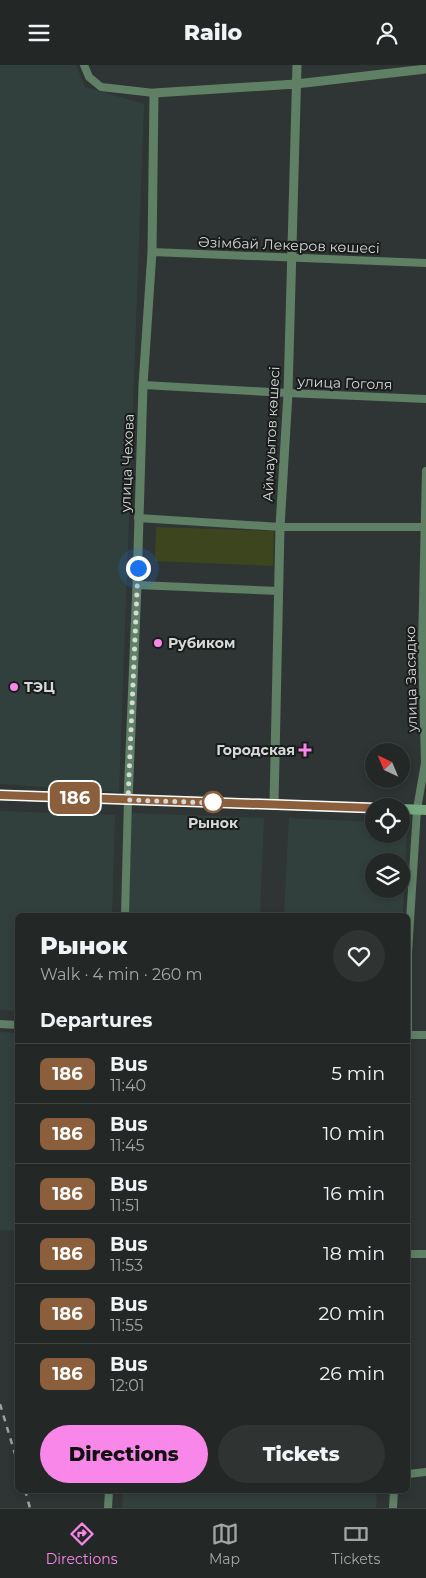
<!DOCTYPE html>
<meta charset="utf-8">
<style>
body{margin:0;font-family:Montserrat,sans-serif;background:#2f3433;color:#f1f3f6;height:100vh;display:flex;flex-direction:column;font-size:19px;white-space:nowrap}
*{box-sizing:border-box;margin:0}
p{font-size:16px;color:#a3a6a7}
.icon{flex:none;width:28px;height:28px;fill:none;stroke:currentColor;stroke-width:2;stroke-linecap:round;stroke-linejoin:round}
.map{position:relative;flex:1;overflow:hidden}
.details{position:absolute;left:15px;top:848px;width:395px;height:580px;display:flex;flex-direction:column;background:#232827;border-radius:8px;box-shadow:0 2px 8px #0003,0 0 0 1px #404444}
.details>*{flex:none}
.badge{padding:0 10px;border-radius:8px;font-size:18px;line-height:32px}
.needle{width:32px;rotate:316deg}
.buttons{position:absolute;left:365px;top:678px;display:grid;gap:10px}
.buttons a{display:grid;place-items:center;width:45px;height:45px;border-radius:50%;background:#232827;box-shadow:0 2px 8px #0003,0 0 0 1px #404444;font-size:25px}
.you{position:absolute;width:25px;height:25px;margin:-12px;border:4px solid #fff;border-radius:50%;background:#1a73e8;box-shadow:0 0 0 8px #1a73e833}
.map>.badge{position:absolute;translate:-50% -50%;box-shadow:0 0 0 2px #fff}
h2{padding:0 25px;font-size:19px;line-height:45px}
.round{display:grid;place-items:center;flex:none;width:52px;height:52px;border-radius:26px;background:#2f3433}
.headline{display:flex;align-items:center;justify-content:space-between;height:85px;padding:0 25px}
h1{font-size:24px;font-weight:800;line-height:38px}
.cta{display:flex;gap:10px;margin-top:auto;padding:10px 25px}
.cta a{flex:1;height:58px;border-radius:30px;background:#f987e9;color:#111;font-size:20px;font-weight:800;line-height:58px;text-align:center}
.cta a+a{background:#2f3433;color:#f1f3f6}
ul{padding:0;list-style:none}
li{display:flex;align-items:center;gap:15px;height:60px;padding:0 25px;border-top:1px solid #404444}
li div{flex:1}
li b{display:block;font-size:19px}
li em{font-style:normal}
li .badge{min-width:55px;font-weight:700;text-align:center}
header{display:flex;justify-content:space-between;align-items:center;height:65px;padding:0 25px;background:#232827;font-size:22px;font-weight:800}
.tabs{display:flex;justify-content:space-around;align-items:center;height:70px;border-top:1px solid #404444;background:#232827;font-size:14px;color:#a3a6a7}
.tabs a{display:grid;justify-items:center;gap:2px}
.tabs .on{color:#f987e9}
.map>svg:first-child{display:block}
.built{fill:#32403d;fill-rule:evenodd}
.green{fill:#3d451e}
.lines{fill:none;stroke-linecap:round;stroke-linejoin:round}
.minor{stroke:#5f8065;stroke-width:8}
.tertiary{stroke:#5f8065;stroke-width:9}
.secondary{stroke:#75aa7f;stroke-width:10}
.rail{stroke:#9ea3a2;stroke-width:2.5;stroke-dasharray:6 6;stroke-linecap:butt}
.line-casing{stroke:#fff;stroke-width:11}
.line{stroke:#8b5e3c;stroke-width:8}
.walk{stroke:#d5d9d8;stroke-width:5;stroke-dasharray:0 9}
.poi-dot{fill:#f987e9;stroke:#191c1b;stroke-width:2}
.stop-dot{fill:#fff;stroke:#8b5e3c;stroke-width:2.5}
.labels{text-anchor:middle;stroke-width:4;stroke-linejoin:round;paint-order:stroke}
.street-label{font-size:14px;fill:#d5d9d8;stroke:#191c1b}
.poi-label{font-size:14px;font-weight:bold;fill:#d5d9d8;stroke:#191c1b;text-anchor:start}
.stop-label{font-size:14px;font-weight:bold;fill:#d5d9d8;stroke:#191c1b}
</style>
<header><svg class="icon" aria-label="menu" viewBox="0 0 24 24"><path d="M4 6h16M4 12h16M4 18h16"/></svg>Railo<svg class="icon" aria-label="person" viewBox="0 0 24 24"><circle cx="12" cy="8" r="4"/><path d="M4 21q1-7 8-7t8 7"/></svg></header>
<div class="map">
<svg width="426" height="1443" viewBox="0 0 426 1443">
<rect width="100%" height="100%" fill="#2f3534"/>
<path class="built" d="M 0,0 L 76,0 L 85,22 L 144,39 L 119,727 L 0,719 Z
M 0,746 L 115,750 L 112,850 L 18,850 L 17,946 L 0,945 Z
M 132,748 L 264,753 L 260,850 L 128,850 Z
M 289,753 L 374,757 L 374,769 L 401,769 L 401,758 L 407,758 L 403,850 L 284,850 ZM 401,796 L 401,824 L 374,824 L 374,796 Z
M 0,967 L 17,968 L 17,1166 L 0,1165 Z
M 123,1425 L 377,1425 L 376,1443 L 122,1443 Z"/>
<path class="green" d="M 156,462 L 274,466 L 273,501 L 155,496 Z"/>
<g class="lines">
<path class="minor" d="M 84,0 L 89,12 L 101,22 L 154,28
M 152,187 L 426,198
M 143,320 L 288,328 L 426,334
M 138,453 L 280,462 L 426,462
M 137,520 L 279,526
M 125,850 L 128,735
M 0,959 L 18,960
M 408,970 L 426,970
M 408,971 L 408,888 L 417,744 L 425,698 L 422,581 L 426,406
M 408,1189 L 426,1189
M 408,1409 L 426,1407
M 108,1443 L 109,1425
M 393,1443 L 394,1425"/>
<path class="tertiary" d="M 128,735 L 137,520 L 143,320 L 152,187 L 154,28 L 296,19 L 426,4
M 274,739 L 280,462 L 288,328 L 297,0"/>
<path class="secondary" d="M 0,730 L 374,743
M 401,744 L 426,745"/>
<path class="rail" d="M 0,1339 L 18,1399
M 25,1425 L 30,1443"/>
</g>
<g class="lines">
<g class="line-casing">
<path id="line" d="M 0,730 L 374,743"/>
</g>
<use href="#line" class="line"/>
<path class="walk" d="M 138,503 L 128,735 L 219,738 L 213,737"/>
</g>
<g class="poi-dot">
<circle cx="158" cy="578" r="5"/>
<circle cx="14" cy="622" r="5"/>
<path d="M302.5 677.5h5v5h5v5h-5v5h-5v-5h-5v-5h5z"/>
</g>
<circle class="stop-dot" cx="213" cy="737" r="10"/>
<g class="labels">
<g class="street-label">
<text transform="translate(289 180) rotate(2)" y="5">Әзімбай Лекеров көшесі</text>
<text transform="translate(345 318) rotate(2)" y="5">улица Гоголя</text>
<text transform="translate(271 369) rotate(-87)" y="5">Аймауытов көшесі</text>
<text transform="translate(127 398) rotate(-88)" y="5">улица Чехова</text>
<text transform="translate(411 614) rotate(-91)" y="5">улица Засядко</text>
</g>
<g class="poi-label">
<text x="168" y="583">Рубиком</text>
<text x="24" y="627">ТЭЦ</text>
<text x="295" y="690" text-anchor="end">Городская</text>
</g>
<g class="stop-label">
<text x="213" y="763">Рынок</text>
</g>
</g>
</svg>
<div class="buttons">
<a><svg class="needle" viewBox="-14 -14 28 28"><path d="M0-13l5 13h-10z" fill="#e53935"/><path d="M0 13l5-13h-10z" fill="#a3a6a7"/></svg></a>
<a><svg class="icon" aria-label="locate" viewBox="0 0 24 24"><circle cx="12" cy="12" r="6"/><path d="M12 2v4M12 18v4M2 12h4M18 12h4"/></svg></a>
<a><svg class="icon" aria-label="layers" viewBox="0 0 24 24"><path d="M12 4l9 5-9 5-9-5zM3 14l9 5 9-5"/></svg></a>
</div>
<div class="you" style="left:138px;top:503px"></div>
<b class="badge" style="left:75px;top:733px;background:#8b5e3c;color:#fff">186</b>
<section class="details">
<div class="headline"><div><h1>Рынок</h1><p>Walk · 4 min · 260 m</p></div><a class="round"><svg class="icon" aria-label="heart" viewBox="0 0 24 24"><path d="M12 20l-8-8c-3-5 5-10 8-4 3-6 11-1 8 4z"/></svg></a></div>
<h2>Departures</h2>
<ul>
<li><span class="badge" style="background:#8b5e3c;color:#fff">186</span><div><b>Bus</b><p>11:40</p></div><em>5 min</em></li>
<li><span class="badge" style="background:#8b5e3c;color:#fff">186</span><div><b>Bus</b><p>11:45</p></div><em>10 min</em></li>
<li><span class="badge" style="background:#8b5e3c;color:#fff">186</span><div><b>Bus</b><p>11:51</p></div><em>16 min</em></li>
<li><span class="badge" style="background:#8b5e3c;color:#fff">186</span><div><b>Bus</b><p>11:53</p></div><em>18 min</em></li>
<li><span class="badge" style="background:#8b5e3c;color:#fff">186</span><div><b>Bus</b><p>11:55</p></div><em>20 min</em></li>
<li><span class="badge" style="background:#8b5e3c;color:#fff">186</span><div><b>Bus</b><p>12:01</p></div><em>26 min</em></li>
</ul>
<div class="cta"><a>Directions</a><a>Tickets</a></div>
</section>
</div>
<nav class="tabs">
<a class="on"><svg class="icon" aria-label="directions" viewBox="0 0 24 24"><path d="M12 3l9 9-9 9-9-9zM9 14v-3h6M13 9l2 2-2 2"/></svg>Directions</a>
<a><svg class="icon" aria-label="map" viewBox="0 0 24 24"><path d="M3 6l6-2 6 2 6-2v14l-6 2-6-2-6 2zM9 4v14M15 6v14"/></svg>Map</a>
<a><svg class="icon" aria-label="tickets" viewBox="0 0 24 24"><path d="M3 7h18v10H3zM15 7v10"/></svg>Tickets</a>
</nav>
